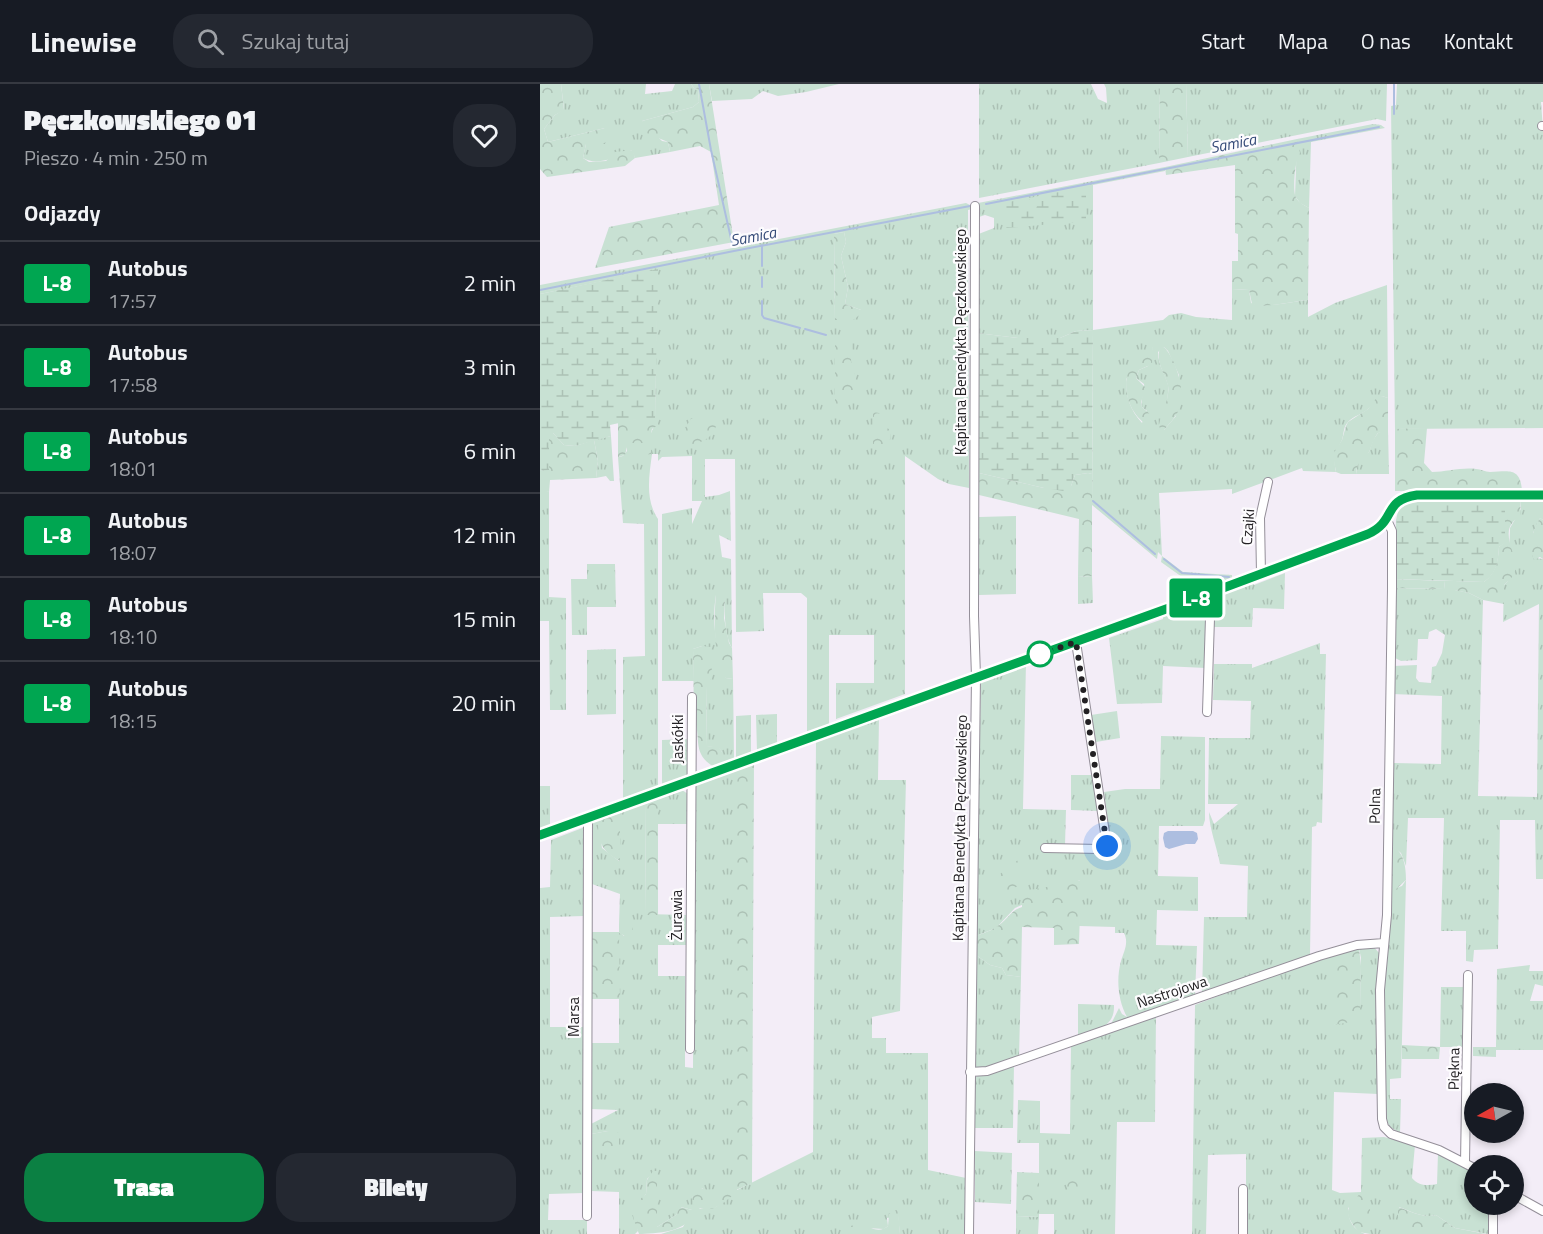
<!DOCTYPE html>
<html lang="pl">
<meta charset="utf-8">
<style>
body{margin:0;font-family:"Titillium Web",sans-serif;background:#242831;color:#f1f3f6;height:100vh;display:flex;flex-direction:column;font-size:22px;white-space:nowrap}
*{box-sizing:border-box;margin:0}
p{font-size:20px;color:#9ea1a6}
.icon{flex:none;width:33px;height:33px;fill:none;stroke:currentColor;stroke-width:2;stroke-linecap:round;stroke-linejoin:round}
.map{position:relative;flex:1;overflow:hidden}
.sheet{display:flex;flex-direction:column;background:#171b24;width:540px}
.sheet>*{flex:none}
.badge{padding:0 12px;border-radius:4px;font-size:21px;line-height:39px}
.needle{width:39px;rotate:262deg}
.fabs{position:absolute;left:924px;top:999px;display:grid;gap:12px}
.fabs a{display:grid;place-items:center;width:60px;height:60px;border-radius:50%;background:#171b24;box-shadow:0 3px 9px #0003;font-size:30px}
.you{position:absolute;width:30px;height:30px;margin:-15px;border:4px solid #fff;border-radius:50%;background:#1a73e8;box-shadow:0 0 0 9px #1a73e833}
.map>.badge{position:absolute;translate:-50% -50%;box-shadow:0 0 0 3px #fff}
h2{padding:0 24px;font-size:22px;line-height:54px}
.round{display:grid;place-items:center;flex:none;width:63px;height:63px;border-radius:24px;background:#242831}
.summary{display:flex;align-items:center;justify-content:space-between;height:102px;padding:0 24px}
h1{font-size:28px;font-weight:800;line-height:45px}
.button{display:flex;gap:12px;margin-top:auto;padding:12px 24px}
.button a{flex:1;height:69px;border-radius:24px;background:#0b8043;color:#fff;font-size:24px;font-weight:800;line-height:69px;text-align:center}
.button a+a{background:#242831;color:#f1f3f6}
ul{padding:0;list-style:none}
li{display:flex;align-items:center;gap:18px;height:84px;padding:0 24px;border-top:2px solid #363941}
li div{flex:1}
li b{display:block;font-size:22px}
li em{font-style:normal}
li .badge{min-width:66px;font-weight:700;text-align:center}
header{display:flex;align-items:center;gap:36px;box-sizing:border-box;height:84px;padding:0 30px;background:#171b24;border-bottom:2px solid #363941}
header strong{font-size:28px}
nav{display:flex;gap:33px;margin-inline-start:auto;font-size:21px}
.search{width:420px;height:54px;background:#242831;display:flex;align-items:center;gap:15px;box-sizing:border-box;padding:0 21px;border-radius:24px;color:#9ea1a6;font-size:22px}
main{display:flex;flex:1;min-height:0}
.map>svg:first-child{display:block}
.grass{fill:url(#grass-tufts);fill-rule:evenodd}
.forest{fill:url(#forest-crowns)}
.wetland{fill:url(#wetland-marsh)}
.water{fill:#adbee0}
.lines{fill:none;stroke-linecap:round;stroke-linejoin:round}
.stream{stroke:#adbee0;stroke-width:2}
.minor-casing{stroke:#948f99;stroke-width:10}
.minor{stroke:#fff;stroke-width:8}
.line-casing{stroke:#fff;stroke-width:14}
.line{stroke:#00a651;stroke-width:9}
.walk{stroke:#232124;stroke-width:6;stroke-dasharray:0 10.8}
.stop-dot{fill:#fff;stroke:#00a651;stroke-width:3}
.labels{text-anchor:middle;stroke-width:4.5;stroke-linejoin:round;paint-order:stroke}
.street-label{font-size:15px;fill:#232124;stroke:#fdfcfe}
.water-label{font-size:16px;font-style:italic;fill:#334977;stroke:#fdfcfe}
</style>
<header>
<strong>Linewise</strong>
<div class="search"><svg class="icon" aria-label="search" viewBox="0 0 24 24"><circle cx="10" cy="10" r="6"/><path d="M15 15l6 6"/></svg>Szukaj tutaj</div>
<nav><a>Start</a><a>Mapa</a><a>O nas</a><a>Kontakt</a></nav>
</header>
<main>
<section class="sheet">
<div class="summary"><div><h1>Pęczkowskiego 01</h1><p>Pieszo · 4 min · 250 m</p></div><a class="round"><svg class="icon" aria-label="heart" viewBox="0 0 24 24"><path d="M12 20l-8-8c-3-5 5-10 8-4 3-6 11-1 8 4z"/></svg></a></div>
<h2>Odjazdy</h2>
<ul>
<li><span class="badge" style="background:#00a651;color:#fff">L-8</span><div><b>Autobus</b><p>17:57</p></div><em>2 min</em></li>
<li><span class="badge" style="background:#00a651;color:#fff">L-8</span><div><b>Autobus</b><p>17:58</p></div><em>3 min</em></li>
<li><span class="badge" style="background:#00a651;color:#fff">L-8</span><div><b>Autobus</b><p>18:01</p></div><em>6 min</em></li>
<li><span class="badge" style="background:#00a651;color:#fff">L-8</span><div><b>Autobus</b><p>18:07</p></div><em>12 min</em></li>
<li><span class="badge" style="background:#00a651;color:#fff">L-8</span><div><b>Autobus</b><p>18:10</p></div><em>15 min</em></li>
<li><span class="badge" style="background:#00a651;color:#fff">L-8</span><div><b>Autobus</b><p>18:15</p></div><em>20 min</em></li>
</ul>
<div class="button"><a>Trasa</a><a>Bilety</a></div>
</section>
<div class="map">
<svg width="1003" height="1150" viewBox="0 0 1003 1150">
<defs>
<pattern id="grass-tufts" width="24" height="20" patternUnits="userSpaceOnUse" patternTransform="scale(1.5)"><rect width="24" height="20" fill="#c8e1d3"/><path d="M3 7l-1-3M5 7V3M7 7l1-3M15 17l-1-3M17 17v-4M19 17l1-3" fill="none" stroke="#acc1b5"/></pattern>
<pattern id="forest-crowns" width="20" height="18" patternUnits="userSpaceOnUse" patternTransform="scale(1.5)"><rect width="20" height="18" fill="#c8e1d3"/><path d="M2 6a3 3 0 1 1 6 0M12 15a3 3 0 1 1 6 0" fill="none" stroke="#acc1b5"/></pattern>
<pattern id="wetland-marsh" width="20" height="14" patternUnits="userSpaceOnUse" patternTransform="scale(1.5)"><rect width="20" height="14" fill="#c8e1d3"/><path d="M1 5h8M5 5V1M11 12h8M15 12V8" fill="none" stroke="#acc1b5"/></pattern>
</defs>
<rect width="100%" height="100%" fill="#f3edf7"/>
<path class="grass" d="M 21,0 L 106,0 L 105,10 L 132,7 L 135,0 L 151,0 L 154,4 L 158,5 L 159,18 L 153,23 L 102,37 L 122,57 L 128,58 L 130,68 L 95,74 L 92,66 C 78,72 58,83 43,74 L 46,60 L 65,44 L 8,58 L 4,45 L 15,31 L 24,25 Z
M 169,0 L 299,0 L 266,8 L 238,12 L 223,7 L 212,15 L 172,17 Z
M 439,0 L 551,0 L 558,15 L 567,19 L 566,4 L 564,0 L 620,0 L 619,79 L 439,114 Z
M 646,0 L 847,0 L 846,37 L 837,35 L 648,73 Z
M 857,0 L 1003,0 L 1003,18 L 1001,18 L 1003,46 L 1003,344 L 855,345 L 851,22 L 856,21 Z
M 833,40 L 841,41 L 845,44 L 771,58 L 769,124 L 760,119 L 755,112 L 757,55 Z
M 625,83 L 625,87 L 553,101 L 553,246 L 623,236 L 629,231 L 641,229 L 656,233 L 692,236 L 692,205 L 709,206 L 711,219 C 724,225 753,217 768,216 L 768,233 L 795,219 L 847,201 L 848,314 L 842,312 C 836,316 833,320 828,325 C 823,330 813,332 808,338 C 803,343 804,350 802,356 C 796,367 793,375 796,388 L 763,387 L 762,384 L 692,410 L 692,405 L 619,409 L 622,472 L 643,488 L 692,491 L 692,497 L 686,498 L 642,493 L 621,478 L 622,472 L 618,468 L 617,475 L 552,421 L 553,246 L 536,247 L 520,254 L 478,254 L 437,249 L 436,151 L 454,144 L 454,134 L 445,131 L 436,134 L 438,119 ZM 613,263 L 608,282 L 599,286 L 596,294 L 604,300 C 605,308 600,314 602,323 L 607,327 L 602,339 C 590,326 586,313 586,295 ZM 624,263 L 628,267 L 639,291 L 636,332 L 624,346 C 625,337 629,308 628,301 C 625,289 618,282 618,268 Z
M 426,119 L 430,121 L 432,125 L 428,126 L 429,404 L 409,400 L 398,395 L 365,372 L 365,610 L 296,635 L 296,599 L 334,599 L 334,551 L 289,551 L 289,640 L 267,648 L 267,514 L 261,509 L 223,509 L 224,547 L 196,548 L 195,375 L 165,375 L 165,413 L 179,411 L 190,407 L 191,457 L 179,451 L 182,473 L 191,475 L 192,564 C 185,553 184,529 185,516 L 176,511 C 171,540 177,566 186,594 L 193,595 L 194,675 L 182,680 L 182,668 L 179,664 L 167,662 L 166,602 L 162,562 L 153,565 L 154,597 L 122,597 L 122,430 L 152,424 L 152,440 L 162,417 L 152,417 L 152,372 L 122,373 L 118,377 L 118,370 L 112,370 C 109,393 105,416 118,435 L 118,703 L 83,715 L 83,573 L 105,572 L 104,440 L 83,439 L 78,373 L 83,372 L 87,367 L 87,359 L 104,359 L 105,370 L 111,370 L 111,349 L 118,334 L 115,334 L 117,186 L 0,210 L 0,201 ZM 304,148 L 306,158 L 301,172 L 308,203 L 305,220 L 321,226 L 309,236 L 295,236 L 294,150 Z
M 843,347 L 848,347 L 849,390 L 816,390 L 818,377 L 829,368 L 833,356 L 838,349 Z
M 71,352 L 74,397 L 70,397 L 66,392 L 56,394 L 58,377 L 54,356 Z
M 2,405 L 9,408 L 9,513 L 26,514 L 26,626 L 10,626 L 9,537 L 0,537 L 0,406 Z
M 981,415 L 1003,415 L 1003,436 L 1000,434 L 993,449 L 996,474 L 1003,475 L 1003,795 L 996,795 L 995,736 L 960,736 L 958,865 L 934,866 L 933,878 L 926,877 L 926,847 L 901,847 L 904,734 L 868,734 L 866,782 L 861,769 L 851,761 L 854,679 L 901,680 L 902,612 L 852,610 L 853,582 L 877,581 L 876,594 L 879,598 L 891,599 L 892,583 L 896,582 L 902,569 L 905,551 L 896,545 L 889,548 L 888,555 L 878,555 L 877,576 L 861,577 L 853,573 L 854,504 L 904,505 L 905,497 L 915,497 L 915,506 L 929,509 L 943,516 L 938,712 L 997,713 L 999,520 L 963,538 L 964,501 L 968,497 L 970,444 L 981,425 Z
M 476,432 L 476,510 L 439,511 L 439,433 Z
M 47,480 L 75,480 L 76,523 L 47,523 L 47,551 L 32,551 L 31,495 L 47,495 Z
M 745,489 L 744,525 L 713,524 L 712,543 L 672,543 L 672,516 L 676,510 L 713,496 L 714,501 Z
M 552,492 L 553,519 L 538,520 L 538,493 Z
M 659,516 L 666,520 L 666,584 L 623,582 L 622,619 L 577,620 L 569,554 L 623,535 L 623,530 Z
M 780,559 L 780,570 L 786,570 L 782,739 L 777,738 L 776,742 L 772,743 L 770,871 L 705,896 L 662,910 L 664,833 L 707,833 L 708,782 L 680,780 C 677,763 669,744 669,728 L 674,740 L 698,720 L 668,720 L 669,654 L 710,654 L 711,617 L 673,616 L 674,580 L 712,580 L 712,584 Z
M 76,565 L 76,630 L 47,631 L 47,566 Z
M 486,578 L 483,725 L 526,726 L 525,761 L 502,761 L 503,766 L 572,768 L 564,708 L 585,705 L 620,705 L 621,652 L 665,653 L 665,736 L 663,742 L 619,742 L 618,792 L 658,793 L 658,827 L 617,826 L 616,861 L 657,862 L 655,911 L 571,940 L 579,924 L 582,930 L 587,933 C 578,917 576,895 581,877 C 584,867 589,859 584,849 L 575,849 L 575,843 L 539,842 L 540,796 L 475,824 L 456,844 L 436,852 L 441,595 Z
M 577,627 L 580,654 L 556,658 L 551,631 Z
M 237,630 L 237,660 L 217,668 L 216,631 Z
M 211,631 L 211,669 L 196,674 L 196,632 Z
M 339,634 L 338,696 L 366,696 L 360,927 L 332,933 L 332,954 L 346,954 L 346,969 L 388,969 L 388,1086 L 426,1094 L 425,1150 L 360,1150 L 358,1132 L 347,1134 L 348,1142 L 344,1145 L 309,1143 L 309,1150 L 121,1150 L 143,1143 L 152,1126 L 141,1123 L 136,1131 L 117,1143 L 116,1087 L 107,1095 L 106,1110 C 98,1120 96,1136 98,1147 L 95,1150 L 79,1150 L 79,1108 L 51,1107 L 51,1067 L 79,1067 L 68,1047 L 51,1050 L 51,1040 L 78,1026 L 51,1025 L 51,959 L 79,959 L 79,848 L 84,852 L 90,840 L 79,840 L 80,810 L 52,800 L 53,736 L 58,735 L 62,764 L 79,777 L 80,728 L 105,719 L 106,830 L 146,831 L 146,861 L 118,861 L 118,892 L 145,892 L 145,983 L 153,984 L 154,701 L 196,686 L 197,1106 L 273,1068 L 276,657 ZM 162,1104 L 181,1119 L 176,1123 L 160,1125 L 152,1113 Z
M 149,655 L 149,691 L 122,701 L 122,656 Z
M 531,691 L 553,691 L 559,727 L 531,726 Z
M 0,702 L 10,702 L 10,742 L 0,746 Z
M 142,706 L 148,710 L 147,740 L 118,740 L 118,715 Z
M 45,743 L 44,832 L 10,833 L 10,943 L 44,943 L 44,1109 L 9,1110 L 8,1136 L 47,1136 L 47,1150 L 0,1150 L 0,804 L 10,803 L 11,756 Z
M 866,796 L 861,994 L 850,995 L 850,1015 L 861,1015 L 860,1049 L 850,1043 L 845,1034 L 844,905 L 850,806 L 862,802 Z
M 832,861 L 840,870 L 838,1010 L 794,1008 L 792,1106 L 800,1109 L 821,1108 L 822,1054 L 844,1053 L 875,1061 L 872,1094 C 878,1102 888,1102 897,1100 L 898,1069 L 934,1088 L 934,1120 L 949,1121 L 948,1150 L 915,1144 L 896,1131 C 884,1135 870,1127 859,1123 L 858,1150 L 830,1150 L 830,1112 L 808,1124 C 808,1137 814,1146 825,1150 L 706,1150 L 706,1070 L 668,1071 L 666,1150 L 652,1150 L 655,921 L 763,879 L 794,871 L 794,941 L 820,924 L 821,874 L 819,864 Z
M 436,871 L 450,881 L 462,884 L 466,891 L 481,893 L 479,973 L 445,985 L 437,985 L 434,983 Z
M 990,881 L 989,887 L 1003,887 L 1003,902 L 995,900 L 990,917 L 1003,917 L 1003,966 L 956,966 L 956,973 L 933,972 L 933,963 L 956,963 L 957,885 Z
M 901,903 L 925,903 L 925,963 L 900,963 Z
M 538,920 L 574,921 C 575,944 556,945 538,952 Z
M 616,930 L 615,1038 L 577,1038 L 575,1150 L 514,1150 L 514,1130 L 499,1130 L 499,1059 L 477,1059 L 478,1016 L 500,1017 L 500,1049 L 530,1050 L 531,959 Z
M 474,980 L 473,1044 L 435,1044 L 435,993 Z
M 435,1067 L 472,1069 L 471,1120 L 435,1118 Z
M 476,1132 L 499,1133 L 498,1150 L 476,1150 Z"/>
<path class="forest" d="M 0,0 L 21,0 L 24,26 L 15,31 L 4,45 L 8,58 L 65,44 L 73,45 L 74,51 L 67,53 L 65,60 L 46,60 L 43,74 L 49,78 L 66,77 L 75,68 L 93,66 L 95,74 L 85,82 L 7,93 L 0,85 Z
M 151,0 L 169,0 L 194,158 L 55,184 L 69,143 L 179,121 L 171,68 L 160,62 L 130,68 L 128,58 L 106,49 L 102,37 L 153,23 L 159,18 L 158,5 L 154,4 Z
M 620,0 L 646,0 L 648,73 L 619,79 Z
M 757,55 L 760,69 C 755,76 753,102 755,111 C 757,118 764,121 769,124 L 768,216 C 753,217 724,225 712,220 L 709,206 L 692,205 L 692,177 L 698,177 L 698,150 L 695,149 L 695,81 L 626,91 L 625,83 Z
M 304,148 L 306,158 L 301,172 L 308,203 L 305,220 L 321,226 L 322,229 L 313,236 L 295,236 L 294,150 Z
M 295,253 L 307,253 C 314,261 311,267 311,276 C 311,281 314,286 315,291 C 318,303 312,320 302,326 L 295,326 Z
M 613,263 L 612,280 L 599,286 L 596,294 L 606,304 L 601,318 L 602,323 C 609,329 615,334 611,343 C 579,327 576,275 613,263 Z
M 624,263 C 636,276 645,304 640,322 C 638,331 630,339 624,346 L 620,345 L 619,341 C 621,329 630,315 628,302 C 625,288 615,279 620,264 Z
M 842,312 L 848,314 L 848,347 L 838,349 C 833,355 832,362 829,368 C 822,379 818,373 816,390 L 801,390 L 796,388 L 794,377 L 795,367 L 802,356 L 806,342 L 808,338 L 828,325 L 837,313 Z
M 333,328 L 339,329 L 345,342 L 351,347 L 349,362 L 344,364 L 333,362 Z
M 102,334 L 118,334 L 118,341 L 112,345 L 111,349 L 111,370 L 104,371 L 104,359 L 88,359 L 85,371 L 78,373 L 78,338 Z
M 151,335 L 177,335 C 177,352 162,361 146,360 L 145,344 Z
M 887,344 L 884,379 L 892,388 C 906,388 922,383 936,385 C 941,385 945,388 950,388 C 967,388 980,382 982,406 L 855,407 L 855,345 Z
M 9,349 L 13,349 L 24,361 L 35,362 L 54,356 L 58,377 L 56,394 L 10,396 L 9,408 L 0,406 L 0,387 L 9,385 Z
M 439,389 L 504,404 L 531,402 L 535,391 L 548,389 L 552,390 L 552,492 L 538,493 L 539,435 L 439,411 Z
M 981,415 L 980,431 C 978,434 975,435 973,438 C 960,453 981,474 974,490 C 972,494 967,498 964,501 L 964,520 L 943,516 L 929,509 L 914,506 L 915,497 L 944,498 C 956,489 958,478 959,463 L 965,458 L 965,416 Z
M 1000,434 L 1003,436 L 1003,475 L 1000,473 L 994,476 C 987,462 993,446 1000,434 Z
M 854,495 L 905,497 L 904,505 L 854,504 Z
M 180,508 L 184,510 L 185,516 L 184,534 L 189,559 L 192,564 L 193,595 L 186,594 C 173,583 174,528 176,511 Z
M 162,562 L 171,563 L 172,593 L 166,602 L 167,662 L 179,663 L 182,668 L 182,680 L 174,683 C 151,669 162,654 154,634 L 153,565 Z
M 214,677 L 212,1099 L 196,1106 L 196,684 Z
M 118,715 L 118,831 L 106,831 L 105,719 Z
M 80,728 L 80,777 C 60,766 58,757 58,735 Z
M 851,761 C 864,767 866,783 866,796 L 855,806 L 850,806 Z
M 482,773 L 482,800 L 466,808 L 453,808 L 450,805 L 451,797 Z
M 541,796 L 539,860 L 514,861 L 514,844 L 482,843 L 481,893 L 466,891 L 462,884 L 450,881 L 436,871 L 436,852 C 444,849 453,846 459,841 C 468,835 471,826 482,823 L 482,808 Z
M 79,840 L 90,840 L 93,842 L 92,852 L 87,853 L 79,849 L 80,915 L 52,915 L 52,848 L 79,848 Z
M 819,864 L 821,882 L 820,930 C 815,939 803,939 794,941 L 794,871 Z
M 862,961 L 900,963 L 899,975 L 862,975 Z
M 68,1047 L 79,1049 L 79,1067 L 51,1067 L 51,1050 Z
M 529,1082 C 538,1088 544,1105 538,1115 C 526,1108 524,1097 524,1085 Z
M 113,1087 L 117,1087 L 117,1143 L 136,1131 L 140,1123 L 152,1126 C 154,1148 114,1150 99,1150 C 96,1140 87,1125 98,1116 C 101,1114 104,1113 106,1110 L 107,1096 Z
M 477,1088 L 499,1089 L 499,1133 L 476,1132 Z
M 158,1103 L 167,1106 L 189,1104 L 193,1111 C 180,1122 171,1130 154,1122 L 152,1113 Z
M 821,1109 L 828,1109 L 830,1112 L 830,1150 L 819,1148 C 803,1130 805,1124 821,1109 Z
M 858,1123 C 870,1127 884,1135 896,1131 L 915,1144 L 946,1150 L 858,1150 Z
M 358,1125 L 360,1150 L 309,1150 L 309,1143 L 319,1138 C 328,1143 339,1150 348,1142 L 349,1130 Z"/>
<path class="wetland" d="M 546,103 L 546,137 L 466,144 L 465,119 L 478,116 L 478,121 L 484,127 L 494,127 L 497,122 L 488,114 Z
M 118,185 L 115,334 L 93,336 L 70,341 L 71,352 L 35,362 L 24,361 L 13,349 L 9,349 L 9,386 L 0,387 L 0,210 Z
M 553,246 L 552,390 L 548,389 L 535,391 L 531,402 L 524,407 L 504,404 L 439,389 L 437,249 L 478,254 L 520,254 L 536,247 Z
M 872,416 L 965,416 L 965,459 L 959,463 C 958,478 957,489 944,498 L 854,495 L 856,436 L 859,423 Z"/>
<path class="water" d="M 628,747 L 653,747 L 657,749 L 658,755 L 655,760 L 646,760 L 629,765 L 625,763 L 623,754 L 624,749 Z"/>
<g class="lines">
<path class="stream" d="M 159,0 L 171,66 L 192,159
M 854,0 L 854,30
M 446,120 L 839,43
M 222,182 L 222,161
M 222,203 L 222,193
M 0,206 L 194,167 L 430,122
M 222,217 L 222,231 L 224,234 L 260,244
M 265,245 L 286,251
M 553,417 L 615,470
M 624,475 L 642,489 L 689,493"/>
<g class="minor-casing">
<path id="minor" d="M 1002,42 L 1003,42
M 847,436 L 852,447 L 852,505 L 847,831 L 840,906 L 842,1035 L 844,1043 L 851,1050 L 899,1066 L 934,1084
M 721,490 L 720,434 L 728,398
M 667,628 L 670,534 L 668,510
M 0,751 L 618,528 L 828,450 C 857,436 842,417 877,411 L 1003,411
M 505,764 L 562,765 L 567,762 L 536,558
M 150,965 L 152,613
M 430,988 L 447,987 L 779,872 L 817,861 L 844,859
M 925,1079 L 928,891
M 974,1111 L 1003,1127
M 47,1132 L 48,734
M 429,1150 L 436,593 L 434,532 L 435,122
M 703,1150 L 703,1105
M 953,1150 L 953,1120"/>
</g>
<use href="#minor" class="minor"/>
</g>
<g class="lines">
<g class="line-casing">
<path id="line" d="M 0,751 L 651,516 L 828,450 C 857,437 842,416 877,411 L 1003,411"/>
</g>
<use href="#line" class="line"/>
<path class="walk" d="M 500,570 L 536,558 L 567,762"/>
</g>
<circle class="stop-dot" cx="500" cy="570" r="12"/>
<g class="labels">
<g class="street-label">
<text transform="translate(421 258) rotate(-90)" y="5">Kapitana Benedykta Pęczkowskiego</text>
<text transform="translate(708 443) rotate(-86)" y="5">Czajki</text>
<text transform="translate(138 655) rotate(-90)" y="5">Jaskółki</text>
<text transform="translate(835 722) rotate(-89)" y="5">Polna</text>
<text transform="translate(420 744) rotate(-89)" y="5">Kapitana Benedykta Pęczkowskiego</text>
<text transform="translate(137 831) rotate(-90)" y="5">Żurawia</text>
<text transform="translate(632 908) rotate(-18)" y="5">Nastrojowa</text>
<text transform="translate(34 933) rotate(-90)" y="5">Marsa</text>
<text transform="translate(914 985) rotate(-89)" y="5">Piękna</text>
</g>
<g class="water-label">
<text transform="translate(693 59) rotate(-11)" y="6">Samica</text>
<text transform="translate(213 152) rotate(-11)" y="6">Samica</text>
</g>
</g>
</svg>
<div class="fabs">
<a><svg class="needle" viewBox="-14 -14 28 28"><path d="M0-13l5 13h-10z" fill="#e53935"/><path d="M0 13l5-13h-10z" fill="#9ea1a6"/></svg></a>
<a><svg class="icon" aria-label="locate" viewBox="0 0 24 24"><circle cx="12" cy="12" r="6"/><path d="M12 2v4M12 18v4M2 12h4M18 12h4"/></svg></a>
</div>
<div class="you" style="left:567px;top:762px"></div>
<b class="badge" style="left:656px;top:514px;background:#00a651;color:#fff">L-8</b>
</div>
</main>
